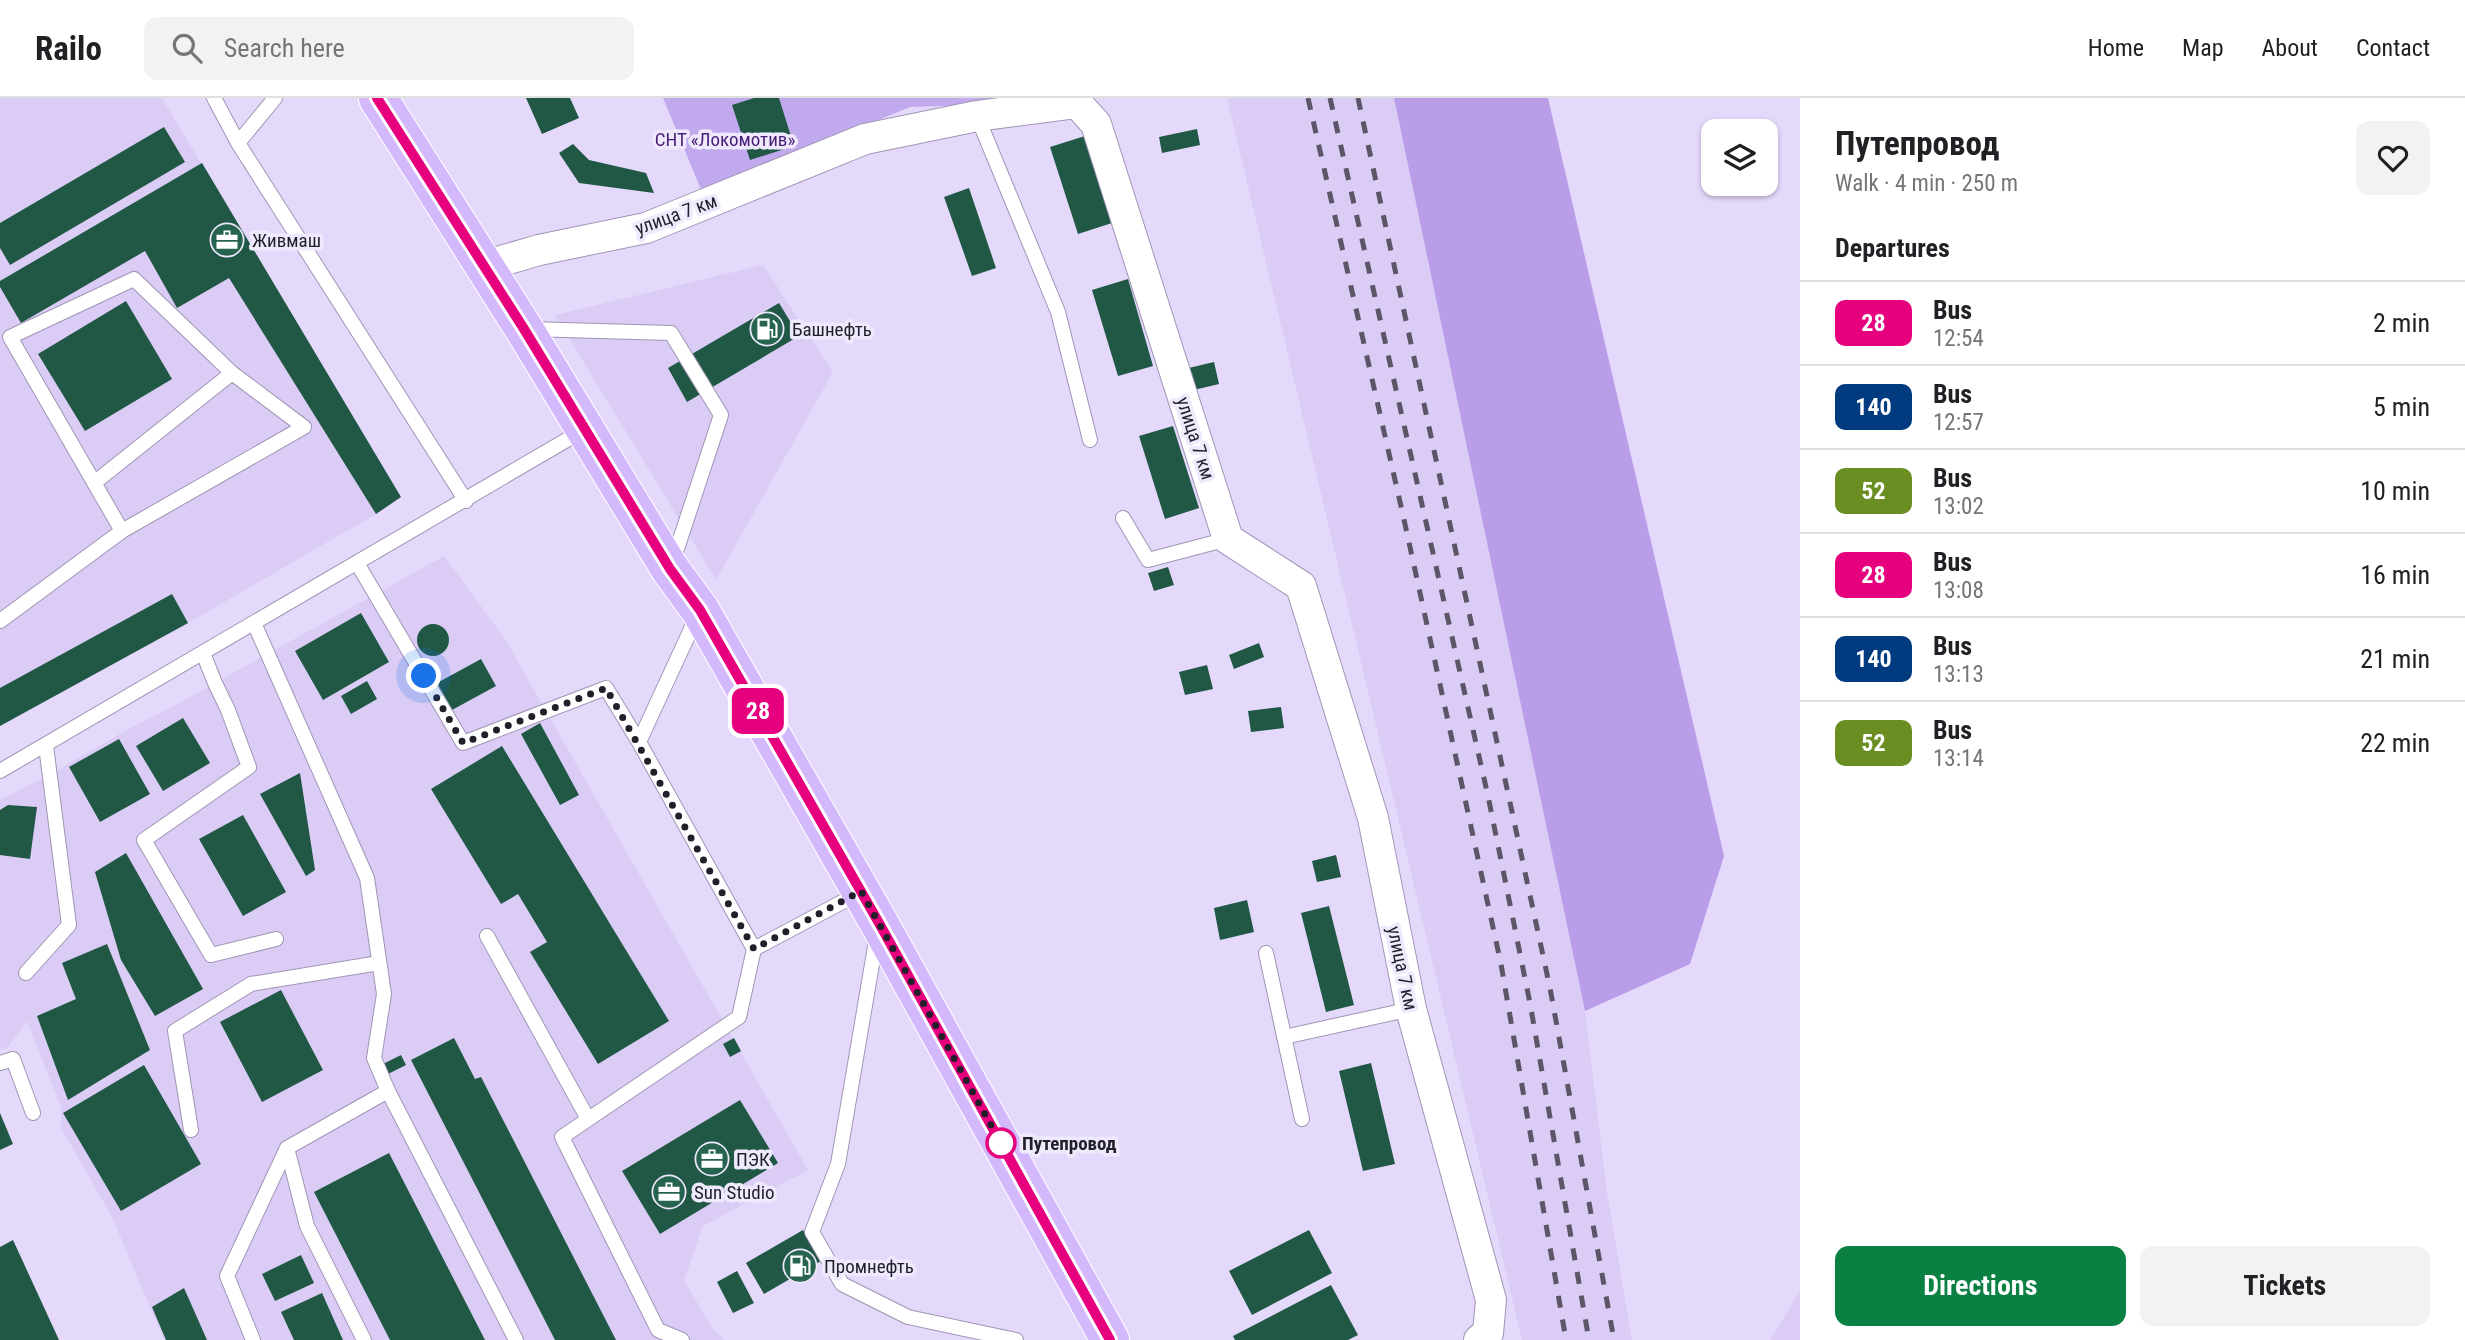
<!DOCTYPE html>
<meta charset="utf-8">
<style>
body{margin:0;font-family:"Roboto Condensed",sans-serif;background:#f2f2f2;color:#202124;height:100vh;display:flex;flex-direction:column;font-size:26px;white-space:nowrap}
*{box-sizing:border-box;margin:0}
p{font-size:23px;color:#757577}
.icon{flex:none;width:38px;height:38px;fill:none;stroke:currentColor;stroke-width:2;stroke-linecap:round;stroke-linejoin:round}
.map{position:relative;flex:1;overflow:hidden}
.sheet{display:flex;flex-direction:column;background:#fff;width:665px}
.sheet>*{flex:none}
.badge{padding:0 14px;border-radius:10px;font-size:24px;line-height:46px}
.controls{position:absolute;left:1701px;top:21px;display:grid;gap:14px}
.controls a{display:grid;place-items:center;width:77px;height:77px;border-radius:14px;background:#fff;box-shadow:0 2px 5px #0004;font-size:35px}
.you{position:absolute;width:35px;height:35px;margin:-18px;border:5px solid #fff;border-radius:50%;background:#1a73e8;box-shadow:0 0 0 10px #1a73e833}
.map>.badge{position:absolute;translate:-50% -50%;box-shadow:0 0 0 4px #fff}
h2{padding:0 35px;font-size:26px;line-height:63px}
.round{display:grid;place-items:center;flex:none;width:74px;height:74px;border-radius:14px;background:#f2f2f2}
.overview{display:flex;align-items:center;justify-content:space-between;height:119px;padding:0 35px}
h1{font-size:33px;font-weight:700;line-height:52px}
.cta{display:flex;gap:14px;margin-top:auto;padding:14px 35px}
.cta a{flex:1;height:80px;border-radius:14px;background:#0b8043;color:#fff;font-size:28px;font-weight:700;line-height:80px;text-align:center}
.cta a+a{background:#f2f2f2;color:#202124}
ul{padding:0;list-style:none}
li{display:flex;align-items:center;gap:21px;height:84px;padding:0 35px;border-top:2px solid #e0e0e0}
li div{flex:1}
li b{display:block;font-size:26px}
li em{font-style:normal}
li .badge{min-width:77px;font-weight:700;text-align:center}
header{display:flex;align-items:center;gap:42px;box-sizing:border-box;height:98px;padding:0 35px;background:#fff;border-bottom:2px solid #e0e0e0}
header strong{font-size:33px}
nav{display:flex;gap:38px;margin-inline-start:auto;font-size:24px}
.search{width:490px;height:63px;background:#f2f2f2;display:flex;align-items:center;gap:18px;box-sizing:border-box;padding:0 24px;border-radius:14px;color:#757577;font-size:26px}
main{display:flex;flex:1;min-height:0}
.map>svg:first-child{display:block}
.built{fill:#daccf5}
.green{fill:#c1a9ed}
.forest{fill:#b99de9}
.building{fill:#205745}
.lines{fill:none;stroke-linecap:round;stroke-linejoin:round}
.lane-casing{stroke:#a095b5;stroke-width:16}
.street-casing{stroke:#a095b5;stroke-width:32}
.primary-casing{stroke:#fff;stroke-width:40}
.lane{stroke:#fff;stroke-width:14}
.street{stroke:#fff;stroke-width:30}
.primary{stroke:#d3b9fc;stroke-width:38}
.rail{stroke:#5b5567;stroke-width:5;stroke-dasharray:12 12;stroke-linecap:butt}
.line-casing{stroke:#fff;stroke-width:16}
.line{stroke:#e6007e;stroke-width:10}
.walk{stroke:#221e2a;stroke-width:7;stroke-dasharray:0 12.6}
.stop-dot{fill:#fff;stroke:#e6007e;stroke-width:3.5}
.labels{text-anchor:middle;stroke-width:7;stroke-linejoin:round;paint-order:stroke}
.park-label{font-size:19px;fill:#481f76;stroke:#efe9fe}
.street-label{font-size:19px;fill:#221e2a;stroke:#efe9fe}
.poi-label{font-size:19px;fill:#221e2a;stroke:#efe9fe;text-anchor:start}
.stop-label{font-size:19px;font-weight:bold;fill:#221e2a;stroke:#efe9fe;text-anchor:start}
</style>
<header>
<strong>Railo</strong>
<div class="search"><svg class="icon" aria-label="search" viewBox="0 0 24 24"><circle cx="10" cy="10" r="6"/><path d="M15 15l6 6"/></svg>Search here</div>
<nav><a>Home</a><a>Map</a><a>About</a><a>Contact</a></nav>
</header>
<main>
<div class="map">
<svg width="1800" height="1242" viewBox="0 0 1800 1242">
<rect width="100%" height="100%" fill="#e4d9fb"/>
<path class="built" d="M 0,0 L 162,0 L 401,399 L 376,416 L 188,525 L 0,628 Z
M 1227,0 L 1394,0 L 1585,913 L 1607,1095 L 1632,1242 L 1522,1242 Z
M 763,167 L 833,274 L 716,482 L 555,217 Z
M 444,458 L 505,541 L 808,1072 L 703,1128 L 684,1182 L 712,1230 L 725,1242 L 164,1242 L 112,1119 L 61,1030 L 61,1009 L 27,923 L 8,949 L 0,952 L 0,702 L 33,685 L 56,675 L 66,667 L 134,628 L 172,609 Z
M 1800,1193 L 1800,1242 L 1770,1242 Z"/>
<path class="green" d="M 663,0 L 1010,0 L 972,7 L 910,9 L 702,94 Z"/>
<path class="forest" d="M 1394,0 L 1548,0 L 1724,758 L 1690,866 L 1585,913 Z"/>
<path class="building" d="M 526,0 L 570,0 L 579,20 L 542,36 Z
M 754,0 L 779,0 L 794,48 L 750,62 L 732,7 Z
M 164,29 L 185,64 L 10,167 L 0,150 L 0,125 Z
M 1197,31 L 1200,47 L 1162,55 L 1159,39 Z
M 1085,38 L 1112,125 L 1078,136 L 1050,49 Z
M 573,46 L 589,62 L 646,75 L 654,95 L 579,85 L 559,55 Z
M 202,65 L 401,399 L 376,416 L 229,180 L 177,210 L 145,153 L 21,225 L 0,189 L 0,183 Z
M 969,90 L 996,170 L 972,178 L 944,99 Z
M 1128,181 L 1153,268 L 1118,278 L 1092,192 Z
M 126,203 L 172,281 L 85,333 L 38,256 Z
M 779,205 L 799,238 L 687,304 L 668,270 Z
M 1214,264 L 1219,286 L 1181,295 L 1176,273 Z
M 1173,328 L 1199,410 L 1165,421 L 1139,338 Z
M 1168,469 L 1174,487 L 1154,493 L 1148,475 Z
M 172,496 L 188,525 L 0,628 L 0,590 Z
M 361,515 L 389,564 L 323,602 L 295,553 Z
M417 542a16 16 0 1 1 32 0a16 16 0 1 1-32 0Z
M 1259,545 L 1264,559 L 1234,571 L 1229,557 Z
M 481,561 L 496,588 L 452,612 L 437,585 Z
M 1207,567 L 1213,591 L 1185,597 L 1179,574 Z
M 367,583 L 377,601 L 351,616 L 341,598 Z
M 1281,609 L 1284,630 L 1251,634 L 1248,613 Z
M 183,620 L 210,665 L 163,693 L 136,648 Z
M 540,625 L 579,697 L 560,707 L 521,636 Z
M 119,641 L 150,696 L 100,724 L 69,669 Z
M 502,648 L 669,923 L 598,966 L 530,854 L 547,844 L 518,796 L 501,806 L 431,691 Z
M 300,675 L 315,772 L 306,778 L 260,696 Z
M 8,707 L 37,709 L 30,761 L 0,757 L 0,712 Z
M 243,717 L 286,794 L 243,818 L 199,741 Z
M 126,755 L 203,891 L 155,918 L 121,862 L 95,774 Z
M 1336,757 L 1341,779 L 1317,784 L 1312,763 Z
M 1247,802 L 1254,834 L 1220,842 L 1214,810 Z
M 1329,808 L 1354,907 L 1326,914 L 1301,815 Z
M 107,846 L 150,952 L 68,1002 L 37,918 L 76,901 L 62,865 Z
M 281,892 L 323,972 L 262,1004 L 220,924 Z
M 454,940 L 475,981 L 481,979 L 616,1242 L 555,1242 L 411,962 Z
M 734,940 L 741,953 L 730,959 L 723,946 Z
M 401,957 L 406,967 L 388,976 L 383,966 Z
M 1371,965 L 1395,1066 L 1363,1073 L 1339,973 Z
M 144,967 L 201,1066 L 121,1113 L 63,1015 Z
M 740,1002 L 778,1065 L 660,1136 L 622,1073 Z
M 0,1015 L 13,1046 L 0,1052 Z
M 389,1055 L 485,1242 L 390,1242 L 314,1094 Z
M 803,1132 L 821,1163 L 764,1196 L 746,1165 Z
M 1309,1132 L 1332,1175 L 1252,1217 L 1229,1173 Z
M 13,1142 L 59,1242 L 0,1242 L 0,1149 Z
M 301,1157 L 314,1185 L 275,1203 L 262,1176 Z
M 737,1173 L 754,1205 L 733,1215 L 717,1184 Z
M 1331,1187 L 1358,1237 L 1348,1242 L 1235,1242 L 1233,1238 Z
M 184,1190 L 207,1242 L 166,1242 L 152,1209 Z
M 322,1195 L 343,1242 L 294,1242 L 281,1214 Z"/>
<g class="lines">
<g class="lane-casing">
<path id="lane" d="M 214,0 L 238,45
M 275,0 L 238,45 L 466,403
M 977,18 L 1058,214 L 1090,342
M 528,231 L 671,235 L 721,317 L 673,463
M 94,385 L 232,275
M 1123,420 L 1148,462 L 1228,441
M 357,465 L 463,645 L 606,590 L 639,644
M 698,516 L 639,644 L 754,851 L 859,795
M 0,523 L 122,433 L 10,239 L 134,181 L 232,275 L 304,329 L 122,433
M 254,525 L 367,780 L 384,896 L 374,960 L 388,993 L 516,1242
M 203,555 L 215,585 L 228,612 L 249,669 L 144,742 L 211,857 L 276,841
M 0,673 L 582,333
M 877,837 L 838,1066 L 812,1134 L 842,1186 L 908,1219 L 1016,1242
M 487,838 L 588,1021
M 1266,855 L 1302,1021
M 26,875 L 69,827 L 46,648
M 1284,939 L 1411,911
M 0,965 L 13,961 L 33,1015
M 191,1032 L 175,933 L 251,886 L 379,865
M 253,1242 L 227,1178 L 287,1050
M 364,1242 L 307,1128 L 287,1050 L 388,993
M 682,1242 L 658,1232 L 562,1039 L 739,919 L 754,851"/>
</g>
<g class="street-casing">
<path id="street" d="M 484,168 L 539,152 L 646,130 L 865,41 L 977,18 L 1077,5 L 1096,26 L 1228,441 L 1301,488 L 1373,720 L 1411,911 L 1491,1202 L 1488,1235 L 1479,1242"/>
</g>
<g class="primary-casing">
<path id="primary" d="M 378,0 L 524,231 L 670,471 L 700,512 L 879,825 L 1110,1242"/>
</g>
<use href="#lane" class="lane"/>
<use href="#street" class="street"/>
<use href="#primary" class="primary"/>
<path class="rail" d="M 1308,0 L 1403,417 L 1501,866 L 1566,1242
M 1330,0 L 1488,698 L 1530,905 L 1589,1242
M 1358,0 L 1550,890 L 1614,1242"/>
</g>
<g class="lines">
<g class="line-casing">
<path id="line" d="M 377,0 L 524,231 L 670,471 L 700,512 L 879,825 L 1110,1242"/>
</g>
<use href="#line" class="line"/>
<path class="walk" d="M 424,578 L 463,645 L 606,590 L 754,851 L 861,793 L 1001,1045"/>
</g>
<defs>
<g id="office-disc" transform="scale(1.75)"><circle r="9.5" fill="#27644f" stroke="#efe9fe"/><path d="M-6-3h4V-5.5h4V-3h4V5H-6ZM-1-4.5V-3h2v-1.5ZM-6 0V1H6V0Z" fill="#fff"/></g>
<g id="fuel-disc" transform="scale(1.75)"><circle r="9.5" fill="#27644f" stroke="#efe9fe"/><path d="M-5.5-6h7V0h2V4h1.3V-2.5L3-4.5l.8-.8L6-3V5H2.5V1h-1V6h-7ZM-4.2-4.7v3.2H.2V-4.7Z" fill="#fff"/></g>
</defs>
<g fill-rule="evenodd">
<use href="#office-disc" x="227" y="142"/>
<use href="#fuel-disc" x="767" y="231"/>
<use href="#office-disc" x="712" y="1061"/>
<use href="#office-disc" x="669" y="1094"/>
<use href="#fuel-disc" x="800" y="1168"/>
</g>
<circle class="stop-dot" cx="1001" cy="1045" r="14"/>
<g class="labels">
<g class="park-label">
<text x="725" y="48">СНТ «Локомотив»</text>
</g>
<g class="street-label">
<text transform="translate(676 116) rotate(-20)" y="7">улица 7 км</text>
<text transform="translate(1196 340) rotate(72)" y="7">улица 7 км</text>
<text transform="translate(1403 870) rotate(78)" y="7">улица 7 км</text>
</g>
<g class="poi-label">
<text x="252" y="149">Живмаш</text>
<text x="792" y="238">Башнефть</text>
<text x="736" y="1068">ПЭК</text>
<text x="694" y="1101">Sun Studio</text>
<text x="824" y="1175">Промнефть</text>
</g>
<g class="stop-label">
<text x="1022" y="1052">Путепровод</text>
</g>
</g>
</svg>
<div class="controls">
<a><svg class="icon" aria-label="layers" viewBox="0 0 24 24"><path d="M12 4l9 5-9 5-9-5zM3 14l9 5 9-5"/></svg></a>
</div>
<div class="you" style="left:424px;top:578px"></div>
<b class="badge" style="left:758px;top:613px;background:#e6007e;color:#fff">28</b>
</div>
<section class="sheet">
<div class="overview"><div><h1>Путепровод</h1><p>Walk · 4 min · 250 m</p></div><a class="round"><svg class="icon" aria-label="heart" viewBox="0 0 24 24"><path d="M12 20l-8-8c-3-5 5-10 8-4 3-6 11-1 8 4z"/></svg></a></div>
<h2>Departures</h2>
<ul>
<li><span class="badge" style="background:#e6007e;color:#fff">28</span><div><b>Bus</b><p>12:54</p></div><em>2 min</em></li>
<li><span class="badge" style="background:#003b80;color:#fff">140</span><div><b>Bus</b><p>12:57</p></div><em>5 min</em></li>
<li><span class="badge" style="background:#6b8e23;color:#fff">52</span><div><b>Bus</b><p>13:02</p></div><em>10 min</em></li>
<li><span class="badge" style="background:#e6007e;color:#fff">28</span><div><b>Bus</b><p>13:08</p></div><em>16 min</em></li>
<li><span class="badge" style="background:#003b80;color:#fff">140</span><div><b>Bus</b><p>13:13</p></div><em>21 min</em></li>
<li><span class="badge" style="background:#6b8e23;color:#fff">52</span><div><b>Bus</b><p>13:14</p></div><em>22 min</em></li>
</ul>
<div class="cta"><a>Directions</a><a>Tickets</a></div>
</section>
</main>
